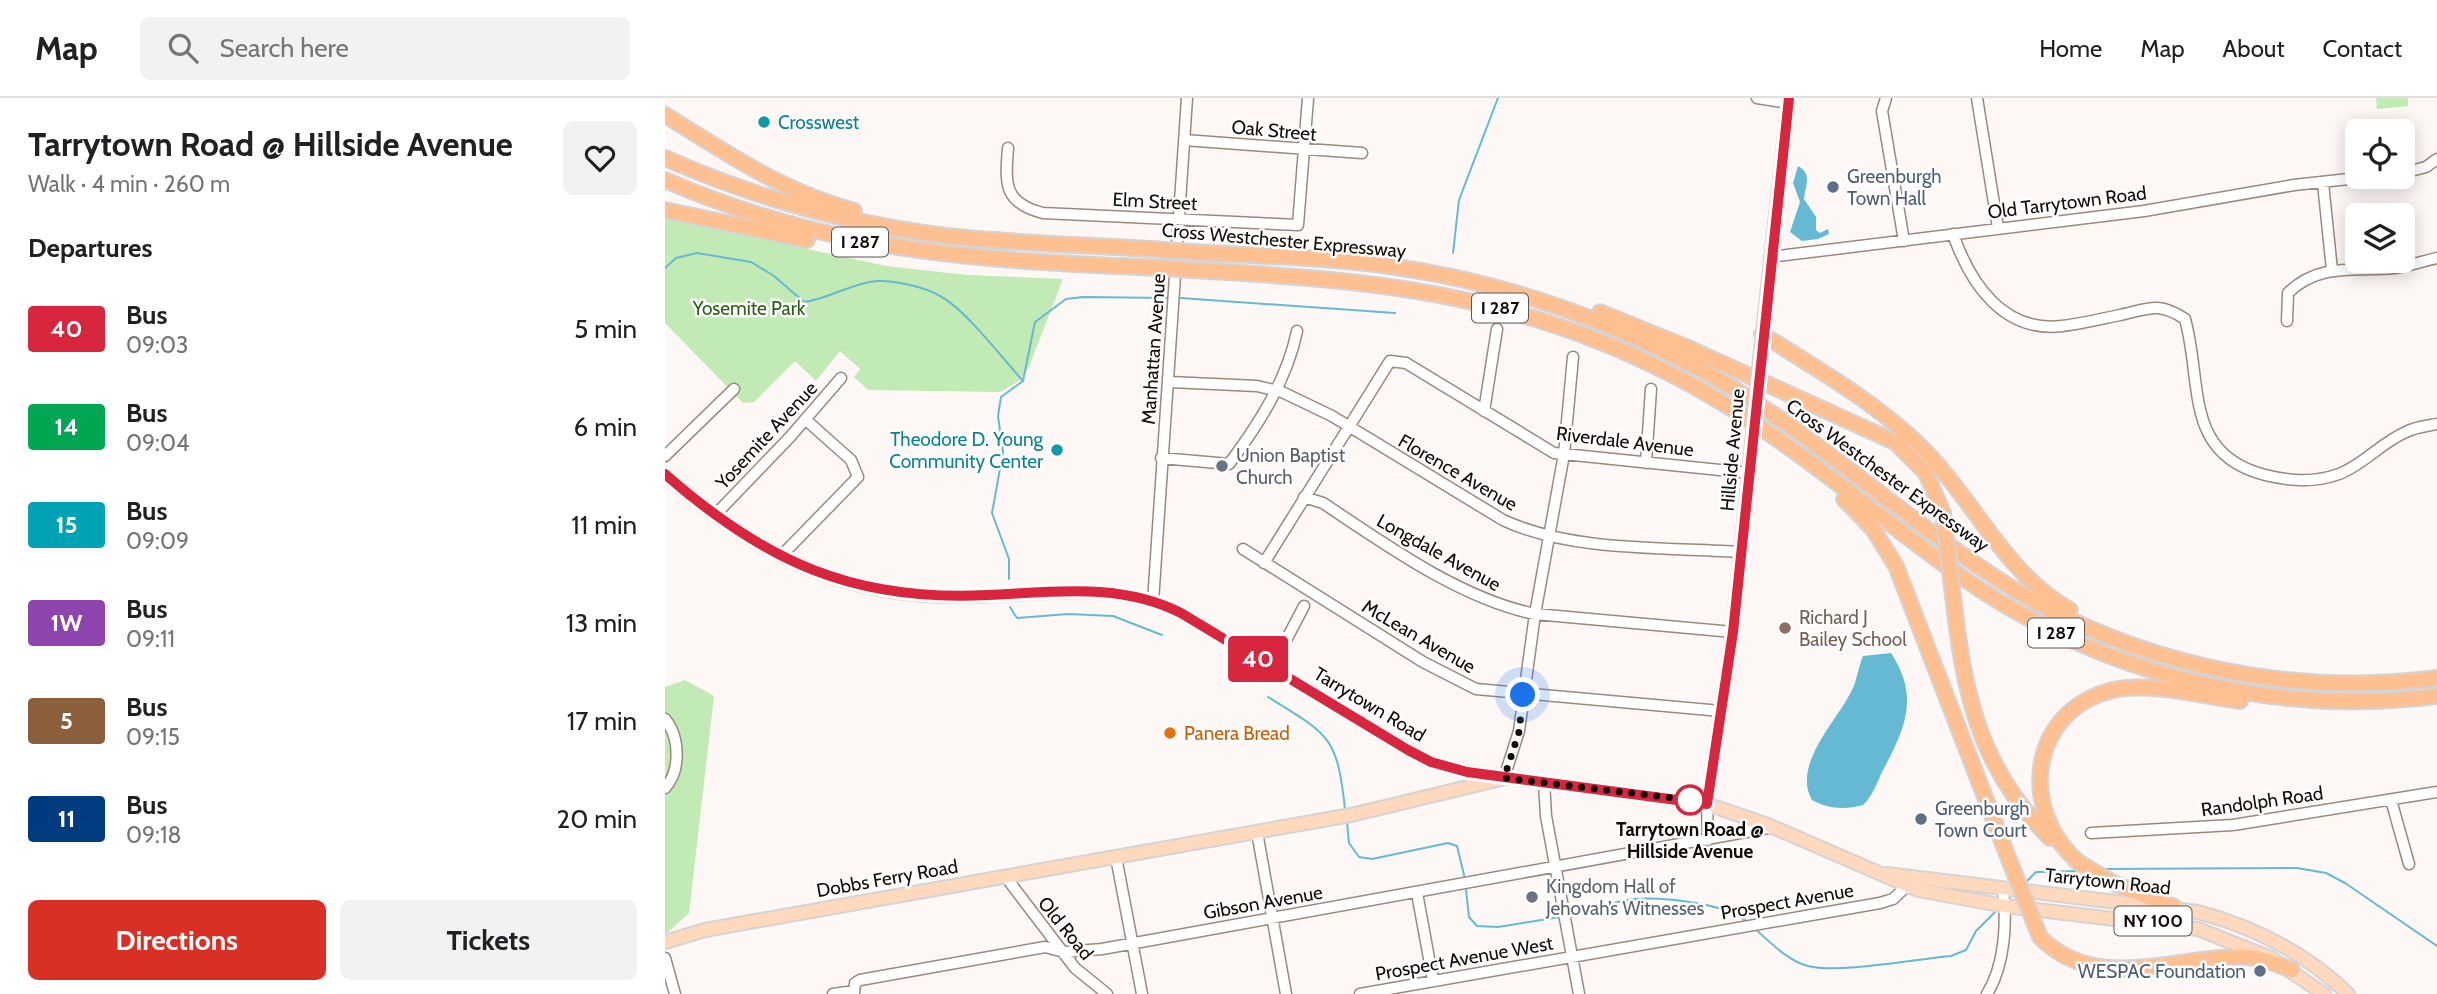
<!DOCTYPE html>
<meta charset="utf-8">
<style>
body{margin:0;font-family:Cabin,sans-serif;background:#f2f2f2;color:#202124;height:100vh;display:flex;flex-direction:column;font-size:26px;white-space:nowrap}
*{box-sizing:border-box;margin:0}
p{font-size:23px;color:#757577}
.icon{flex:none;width:38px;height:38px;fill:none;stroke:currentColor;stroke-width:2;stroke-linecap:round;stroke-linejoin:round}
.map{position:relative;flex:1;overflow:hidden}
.panel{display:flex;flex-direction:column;background:#fff;width:665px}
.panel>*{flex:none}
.badge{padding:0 14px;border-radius:5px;font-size:24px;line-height:46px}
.tools{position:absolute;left:1680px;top:21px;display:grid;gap:14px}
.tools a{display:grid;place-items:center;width:70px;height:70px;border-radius:10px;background:#fff;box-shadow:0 4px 18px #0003;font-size:35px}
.you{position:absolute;width:35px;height:35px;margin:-18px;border:5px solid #fff;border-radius:50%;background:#1a73e8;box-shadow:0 0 0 10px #1a73e833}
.map>.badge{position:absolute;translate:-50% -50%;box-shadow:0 0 0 4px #fff}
h2{padding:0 28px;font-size:26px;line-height:63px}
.round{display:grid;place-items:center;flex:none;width:74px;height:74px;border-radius:10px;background:#f2f2f2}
.overview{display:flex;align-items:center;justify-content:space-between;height:119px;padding:0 28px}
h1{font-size:33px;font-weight:800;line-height:52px}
.button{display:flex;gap:14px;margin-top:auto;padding:14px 28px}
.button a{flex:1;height:80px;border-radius:10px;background:#d93025;color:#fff;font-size:28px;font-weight:800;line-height:80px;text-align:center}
.button a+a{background:#f2f2f2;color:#202124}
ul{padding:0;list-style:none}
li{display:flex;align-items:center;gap:21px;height:98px;padding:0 28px}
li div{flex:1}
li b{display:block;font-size:26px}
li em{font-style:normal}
li .badge{min-width:77px;font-weight:700;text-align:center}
header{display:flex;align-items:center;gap:42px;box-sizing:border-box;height:98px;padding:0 35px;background:#fff;border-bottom:2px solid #e0e0e0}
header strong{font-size:33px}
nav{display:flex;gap:38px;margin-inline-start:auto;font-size:24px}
.search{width:490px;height:63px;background:#f2f2f2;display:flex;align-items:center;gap:18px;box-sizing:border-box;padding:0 24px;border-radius:10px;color:#757577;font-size:26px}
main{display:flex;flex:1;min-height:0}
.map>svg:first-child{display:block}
.green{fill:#c1eab4}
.water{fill:#66b9d2}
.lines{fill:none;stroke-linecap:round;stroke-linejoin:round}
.stream{stroke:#66b9d2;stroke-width:2}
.minor-casing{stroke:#9c897d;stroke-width:13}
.major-casing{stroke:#d5d3d3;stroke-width:16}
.highway-casing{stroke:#d5d3d3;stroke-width:18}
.minor{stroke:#fff;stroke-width:10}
.major{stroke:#fed9bd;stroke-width:12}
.highway{stroke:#fec091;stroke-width:14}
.major-bridge-casing{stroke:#d5d3d3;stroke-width:16;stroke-linecap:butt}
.highway-bridge-casing{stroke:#d5d3d3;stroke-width:18;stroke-linecap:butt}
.major-bridge{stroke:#fed9bd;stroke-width:12}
.highway-bridge{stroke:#fec091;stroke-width:14}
.line-casing{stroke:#fff;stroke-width:16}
.line{stroke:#d7263d;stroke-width:10}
.walk{stroke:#130c08;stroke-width:7;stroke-dasharray:0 12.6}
.culture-dot{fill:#0f9aa8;stroke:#fff;stroke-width:2.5}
.service-dot{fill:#5c6f8a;stroke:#fff;stroke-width:2.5}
.worship-dot{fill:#6b7280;stroke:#fff;stroke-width:2.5}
.education-dot{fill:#8d6e63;stroke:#fff;stroke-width:2.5}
.food-dot{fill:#e8710a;stroke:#fff;stroke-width:2.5}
.stop-dot{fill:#fff;stroke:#d7263d;stroke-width:3.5}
.labels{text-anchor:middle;stroke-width:5;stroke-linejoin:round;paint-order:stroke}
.shield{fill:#fff;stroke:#5a5552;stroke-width:2}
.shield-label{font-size:18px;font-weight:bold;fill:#130c08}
.culture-label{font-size:19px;fill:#0d838f;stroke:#fff;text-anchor:start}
.street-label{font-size:19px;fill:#130c08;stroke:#fff}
.service-label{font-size:19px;fill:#4e5e75;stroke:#fff;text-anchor:start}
.park-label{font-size:19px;fill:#2b5f14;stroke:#fff}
.worship-label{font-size:19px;fill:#5b616d;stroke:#fff;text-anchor:start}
.education-label{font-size:19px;fill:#785e54;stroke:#fff;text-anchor:start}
.food-label{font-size:19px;fill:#c56008;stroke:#fff;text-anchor:start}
.stop-label{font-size:19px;font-weight:bold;fill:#130c08;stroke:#fff}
</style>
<header>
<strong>Map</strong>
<div class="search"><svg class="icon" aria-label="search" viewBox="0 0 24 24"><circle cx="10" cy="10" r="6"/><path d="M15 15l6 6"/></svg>Search here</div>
<nav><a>Home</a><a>Map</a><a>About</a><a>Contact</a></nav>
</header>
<main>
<section class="panel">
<div class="overview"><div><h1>Tarrytown Road @ Hillside Avenue</h1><p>Walk · 4 min · 260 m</p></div><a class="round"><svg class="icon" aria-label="heart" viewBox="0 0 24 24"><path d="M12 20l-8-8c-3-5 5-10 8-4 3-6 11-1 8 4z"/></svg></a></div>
<h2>Departures</h2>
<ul>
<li><span class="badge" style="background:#d7263d;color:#fff">40</span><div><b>Bus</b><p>09:03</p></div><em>5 min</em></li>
<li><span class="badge" style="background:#00a651;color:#fff">14</span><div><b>Bus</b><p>09:04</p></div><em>6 min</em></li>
<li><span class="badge" style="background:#00a3b4;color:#fff">15</span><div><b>Bus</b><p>09:09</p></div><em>11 min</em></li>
<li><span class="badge" style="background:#8e44ad;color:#fff">1W</span><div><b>Bus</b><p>09:11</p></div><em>13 min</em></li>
<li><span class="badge" style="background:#8b5e3c;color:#fff">5</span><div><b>Bus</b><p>09:15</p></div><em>17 min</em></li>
<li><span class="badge" style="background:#003b80;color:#fff">11</span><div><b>Bus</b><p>09:18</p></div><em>20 min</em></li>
</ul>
<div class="button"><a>Directions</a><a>Tickets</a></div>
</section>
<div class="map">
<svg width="1772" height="896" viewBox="0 0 1772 896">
<rect width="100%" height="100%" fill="#fdf8f6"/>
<path class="green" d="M 1711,0 L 1743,0 L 1743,8 L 1712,11 Z
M 0,120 L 221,168 L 303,177 L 398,181 L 364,269 L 355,282 L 336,294 L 203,292 L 189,279 L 195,271 L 175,253 L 151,283 L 130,263 L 89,304 L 78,305 L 0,225 Z
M 20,582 L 49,598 L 24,815 L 0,837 L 0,589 Z"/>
<path class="water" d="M 1133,68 C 1148,76 1140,88 1139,101 L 1151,119 L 1151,132 L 1155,135 L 1163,131 L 1164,136 L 1153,141 L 1137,143 L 1125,134 L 1135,104 L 1128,85 Z
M 1226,555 C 1255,599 1240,631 1217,674 C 1212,685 1207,699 1198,707 C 1180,712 1163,711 1147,702 C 1127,667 1171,624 1186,594 C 1192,583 1193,570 1198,558 Z"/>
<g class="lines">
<path class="stream" d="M 788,155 L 794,102 L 833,0
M 0,170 L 11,160 L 32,155 L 86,164 L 109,178 L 139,204 C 164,201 186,185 212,183 C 229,182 260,189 275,198 C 300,211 338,261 358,283
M 516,200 L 730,215
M 344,481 L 344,461 L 327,415 L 338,354 L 333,318 L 336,299 L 358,283 L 370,224 L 401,201 L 418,199 L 503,200
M 345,509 L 352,520 L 403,516 L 448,518 L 497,537
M 603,599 C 664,637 672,637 680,711
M 682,724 L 684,745 L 694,759 L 707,761 L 783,745 L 792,748 L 800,781
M 1438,771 L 1632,770 L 1661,775 L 1680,785 L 1772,848
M 1359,786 L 1371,774 L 1415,773
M 801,792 L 804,819 L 812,828 L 833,829 L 895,819
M 906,816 C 927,812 948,803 970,801 C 998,799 1059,805 1081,823
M 1089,830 C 1105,844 1123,863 1143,868 C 1175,876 1250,861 1286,858 L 1301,852 L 1311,833 L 1332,812"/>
<g class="minor-casing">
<path id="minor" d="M 1092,0 L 1123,5
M 1221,0 L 1217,13 L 1239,143
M 1312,0 L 1333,130
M 519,42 L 697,55
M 343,50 C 340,87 339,105 378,115 L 633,127 L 643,0
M 1738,75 L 1761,69 L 1772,61
M 1658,85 L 1667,172
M 1288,136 C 1305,185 1338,235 1397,228 C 1416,226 1436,221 1455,217 C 1483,211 1493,203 1520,221 C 1538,286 1518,356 1600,377 C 1625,383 1649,385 1674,376 C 1698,367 1717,344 1741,334 C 1750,329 1762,328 1772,326
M 1105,159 L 1479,113 L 1629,87 L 1702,79
M 1622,223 L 1623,195 C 1654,164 1690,174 1730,170 C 1744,168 1758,163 1772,160
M 505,284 L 592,288 L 617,294 L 667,318 L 838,422 C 906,454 1001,449 1077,454
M 819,313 L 832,231
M 0,358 L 69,291
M 496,360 L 564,366 C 594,326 622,282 632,233
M 981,365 L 986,291
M 639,399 L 658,405 C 721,447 796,501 870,516 L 1068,534
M 51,416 L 125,339 L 176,280
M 578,451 L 758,564 L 811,591 L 1056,613
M 116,458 L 193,379 L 186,362 L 141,322
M 599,465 L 725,263 L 741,265 L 889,355 L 1084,375
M 488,504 L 522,0
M 607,569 L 639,508
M 0,621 C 15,639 16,673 0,690
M 839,680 L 854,633 L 870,516 L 899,356 L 908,259
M 879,684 L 881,718 L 914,896
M 1726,702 L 1744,766
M 1042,706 L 1043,742
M 592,734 L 621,896
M 1426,735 L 1568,727 L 1772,694
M 451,759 L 477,896
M 340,778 L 410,870 L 442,896
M 752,795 L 768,882
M 0,860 L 10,896
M 168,896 L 189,893
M 189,896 L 190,885 L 195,882 L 380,849 L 399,854 L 437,851 L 1108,729
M 695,896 L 1215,805 L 1228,801 L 1246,784
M 1322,896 C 1340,867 1342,824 1338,791"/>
</g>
<g class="major-casing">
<path id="major" d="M 1095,261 L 1124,0
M 0,376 C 95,460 184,503 313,498 C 382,495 451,483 516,515 L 743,652 L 766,664 L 802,674 L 1042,706 L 1103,727 L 1253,792 L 1340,808 L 1533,831 L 1606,860 L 1659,896
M 1042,706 L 1068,534 L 1087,345
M 1222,776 L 1533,814 C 1589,829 1641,855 1683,896
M 0,844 L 40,832 L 686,717 L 836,681"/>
</g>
<g class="highway-casing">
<path id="highway" d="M 0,17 C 65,57 114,92 189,113
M 0,60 C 90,100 184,126 282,138 C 354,146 428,147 500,152
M 0,82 C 166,155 322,163 499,170
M 0,112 L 142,142
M 528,154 C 593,158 659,159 724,168 C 825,182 923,214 1014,260 C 1130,318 1223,409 1331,480 C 1459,564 1620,600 1772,580
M 526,172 C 704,182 844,193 1006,276 C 1114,331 1203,413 1301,482 C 1437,576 1607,619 1772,598
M 935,214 L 1023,250 L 1230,344 L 1261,375 L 1278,415
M 1097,236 C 1153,272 1216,307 1262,355 C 1312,407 1341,476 1405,512
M 1179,401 L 1208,431 L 1231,468 L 1345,764
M 1288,498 C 1299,594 1313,669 1385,740
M 1411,763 L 1450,786 L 1509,809
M 1417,767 C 1351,714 1363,609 1453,591 C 1488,585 1539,598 1575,603
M 1375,839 C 1431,896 1507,858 1580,859 C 1597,860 1612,866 1627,872"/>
</g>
<use href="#minor" class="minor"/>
<use href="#major" class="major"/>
<use href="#highway" class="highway"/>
<g class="major-bridge-casing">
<path id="major-bridge" d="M 1087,345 L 1095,261"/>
</g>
<g class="highway-bridge-casing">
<path id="highway-bridge" d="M 500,152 L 528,154
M 499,170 L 526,172
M 1278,415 L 1288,498
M 1345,764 L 1375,839"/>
</g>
<use href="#major-bridge" class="major-bridge"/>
<use href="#highway-bridge" class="highway-bridge"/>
</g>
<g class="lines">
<g class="line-casing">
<path id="line" d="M 0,376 C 100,464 189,504 323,497 C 388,494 455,484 516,515 L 743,652 L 766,664 L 802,674 L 1042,706 L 1068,534 L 1124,0"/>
</g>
<use href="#line" class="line"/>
<path class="walk" d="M 858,597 L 854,634 L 839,680 L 1025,702"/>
</g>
<g class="culture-dot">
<circle cx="99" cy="24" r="7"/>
<circle cx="392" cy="352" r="7"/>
</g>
<g class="service-dot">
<circle cx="1168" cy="89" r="7"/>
<circle cx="1256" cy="721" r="7"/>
<circle cx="1595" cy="873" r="7"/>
</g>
<g class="worship-dot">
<circle cx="557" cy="368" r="7"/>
<circle cx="867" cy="799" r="7"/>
</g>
<circle class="education-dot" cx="1120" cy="530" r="7"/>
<circle class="food-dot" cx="505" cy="635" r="7"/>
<circle class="stop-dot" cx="1025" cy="702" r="14"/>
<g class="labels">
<g class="shield">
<rect x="167" y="129.5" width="56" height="29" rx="5"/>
<rect x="807" y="195.5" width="56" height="29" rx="5"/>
<rect x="1363" y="520.5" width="56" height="29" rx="5"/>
<rect x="1449.5" y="808.5" width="77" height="29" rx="5"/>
</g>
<g class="shield-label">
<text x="195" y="150">I 287</text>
<text x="835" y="216">I 287</text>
<text x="1391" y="541">I 287</text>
<text x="1488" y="829">NY 100</text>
</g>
<g class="culture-label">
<text x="113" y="31">Crosswest</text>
<text x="378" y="348" text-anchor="end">Theodore D. Young<tspan x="378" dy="22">Community Center</tspan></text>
</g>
<g class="street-label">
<text transform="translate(609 32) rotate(5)" y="7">Oak Street</text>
<text transform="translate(490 103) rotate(3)" y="7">Elm Street</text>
<text transform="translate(1402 104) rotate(-7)" y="7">Old Tarrytown Road</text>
<text transform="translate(619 142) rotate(5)" y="7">Cross Westchester Expressway</text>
<text transform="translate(488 251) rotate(-86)" y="7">Manhattan Avenue</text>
<text transform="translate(101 337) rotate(-47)" y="7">Yosemite Avenue</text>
<text transform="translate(960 343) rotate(7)" y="7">Riverdale Avenue</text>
<text transform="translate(1067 352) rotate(-85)" y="7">Hillside Avenue</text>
<text transform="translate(793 374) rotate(30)" y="7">Florence Avenue</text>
<text transform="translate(1223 377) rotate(36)" y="7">Cross Westchester Expressway</text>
<text transform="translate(774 454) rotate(29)" y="7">Longdale Avenue</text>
<text transform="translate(754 538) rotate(30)" y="7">McLean Avenue</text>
<text transform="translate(705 606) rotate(31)" y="7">Tarrytown Road</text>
<text transform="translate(1597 703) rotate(-8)" y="7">Randolph Road</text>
<text transform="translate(222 780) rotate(-10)" y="7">Dobbs Ferry Road</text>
<text transform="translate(1443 783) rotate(6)" y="7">Tarrytown Road</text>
<text transform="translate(1122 803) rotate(-10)" y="7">Prospect Avenue</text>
<text transform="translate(598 804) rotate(-10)" y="7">Gibson Avenue</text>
<text transform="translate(401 830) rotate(51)" y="7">Old Road</text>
<text transform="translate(799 860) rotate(-10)" y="7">Prospect Avenue West</text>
</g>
<g class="service-label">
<text x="1182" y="85">Greenburgh<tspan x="1182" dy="22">Town Hall</tspan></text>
<text x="1270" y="717">Greenburgh<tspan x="1270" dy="22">Town Court</tspan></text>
<text x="1581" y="880" text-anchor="end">WESPAC Foundation</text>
</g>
<g class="park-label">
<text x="84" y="217">Yosemite Park</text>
</g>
<g class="worship-label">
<text x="571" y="364">Union Baptist<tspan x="571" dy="22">Church</tspan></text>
<text x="881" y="795">Kingdom Hall of<tspan x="881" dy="22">Jehovah’s Witnesses</tspan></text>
</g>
<g class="education-label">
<text x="1134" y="526">Richard J<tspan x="1134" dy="22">Bailey School</tspan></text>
</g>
<g class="food-label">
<text x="519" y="642">Panera Bread</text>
</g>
<g class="stop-label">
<text x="1025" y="738">Tarrytown Road @<tspan x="1025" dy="22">Hillside Avenue</tspan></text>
</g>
</g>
</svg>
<div class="tools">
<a><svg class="icon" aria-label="locate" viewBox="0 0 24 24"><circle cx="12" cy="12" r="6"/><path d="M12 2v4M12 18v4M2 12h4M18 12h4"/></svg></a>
<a><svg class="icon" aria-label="layers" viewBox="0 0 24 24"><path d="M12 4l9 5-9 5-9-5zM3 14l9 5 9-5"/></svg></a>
</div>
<div class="you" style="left:858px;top:597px"></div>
<b class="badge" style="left:593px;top:561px;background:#d7263d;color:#fff">40</b>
</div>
</main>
